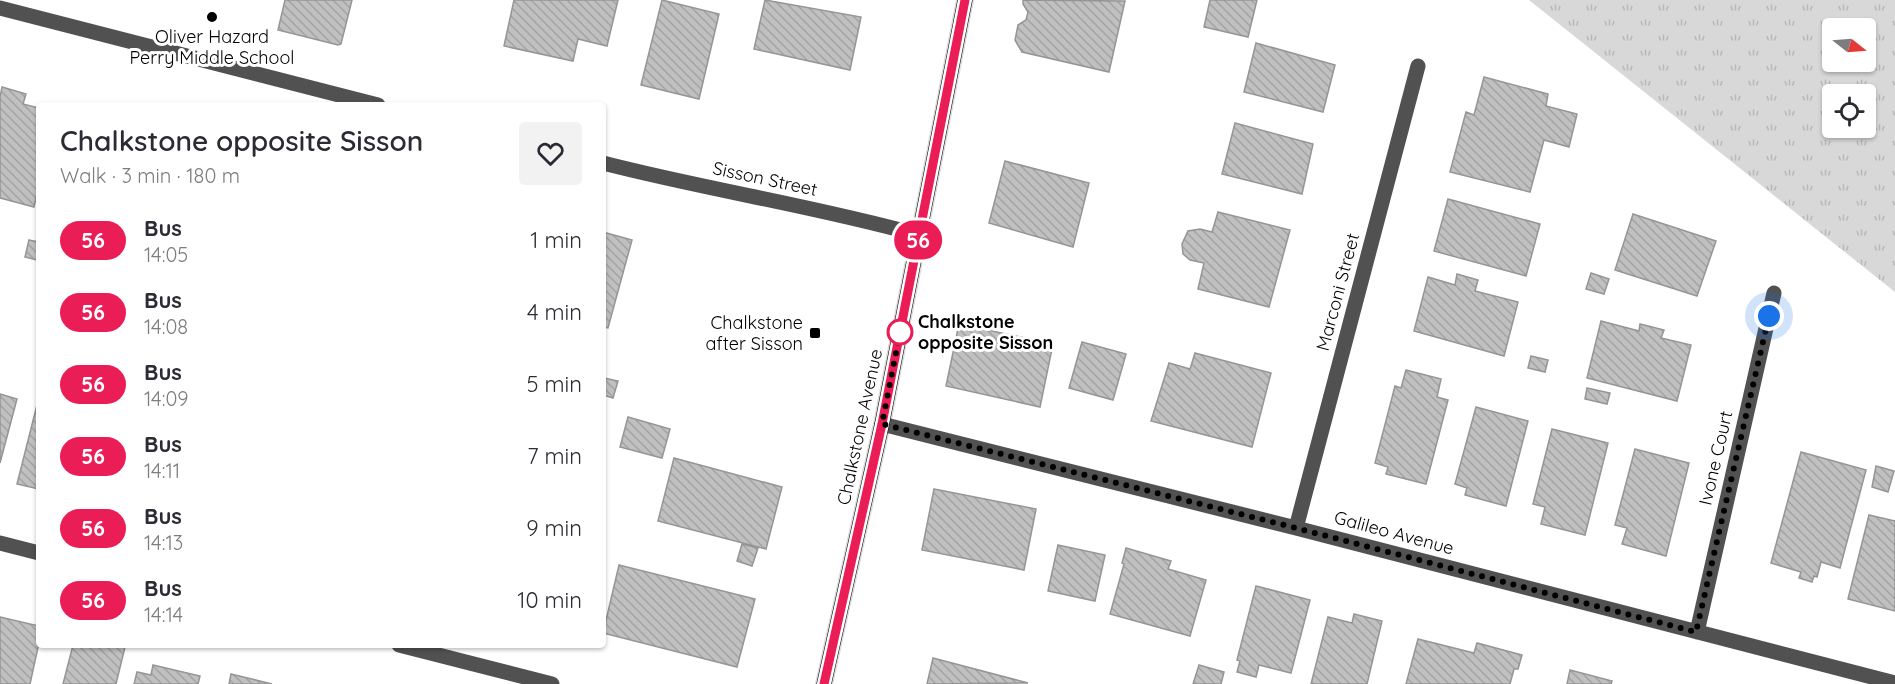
<!DOCTYPE html>
<meta charset="utf-8">
<style>
body{margin:0;font-family:Quicksand,sans-serif;background:#f2f2f3;color:#2b2b33;height:100vh;display:flex;flex-direction:column;font-size:22px;white-space:nowrap}
*{box-sizing:border-box;margin:0}
p{font-size:20px;color:#7c7c81}
.icon{flex:none;width:33px;height:33px;fill:none;stroke:currentColor;stroke-width:2;stroke-linecap:round;stroke-linejoin:round}
.map{position:relative;flex:1;overflow:hidden}
.drawer{position:absolute;left:36px;top:102px;width:570px;height:546px;display:flex;flex-direction:column;background:#fff;border-radius:6px;box-shadow:0 2px 4px #0004}
.drawer>*{flex:none}
.badge{padding:0 12px;border-radius:20px;font-size:21px;line-height:39px}
.needle{width:39px;rotate:107deg}
.tools{position:absolute;left:1822px;top:18px;display:grid;gap:12px}
.tools a{display:grid;place-items:center;width:54px;height:54px;border-radius:6px;background:#fff;box-shadow:0 2px 4px #0004;font-size:30px}
.you{position:absolute;width:30px;height:30px;margin:-15px;border:4px solid #fff;border-radius:50%;background:#1a73e8;box-shadow:0 0 0 9px #1a73e833}
.map>.badge{position:absolute;translate:-50% -50%;box-shadow:0 0 0 3px #fff}
.round{display:grid;place-items:center;flex:none;width:63px;height:63px;border-radius:6px;background:#f2f2f3}
.summary{display:flex;align-items:center;justify-content:space-between;height:102px;padding:0 24px}
h1{font-size:28px;font-weight:600;line-height:45px}
ul{padding:0;list-style:none}
li{display:flex;align-items:center;gap:18px;height:72px;padding:0 24px}
li div{flex:1}
li b{display:block;font-size:22px}
li em{font-style:normal}
li .badge{min-width:66px;font-weight:700;text-align:center}
.map>svg:first-child{display:block}
.grass{fill:url(#grass-tufts);fill-rule:evenodd}
.building{fill:url(#building-back-hatch);stroke:#959595;stroke-width:1.5}
.lines{fill:none;stroke-linecap:round;stroke-linejoin:round}
.major-casing{stroke:#dbdbdb;stroke-width:18}
.minor{stroke:#515151;stroke-width:15}
.major{stroke:#000;stroke-width:15}
.line-casing{stroke:#fff;stroke-width:14}
.line{stroke:#ea1d57;stroke-width:9}
.walk{stroke:#000;stroke-width:6;stroke-dasharray:0 10.8}
.poi-dot{fill:#000;stroke:#fff;stroke-width:2}
.stop-dot{fill:#fff;stroke:#ea1d57;stroke-width:3}
.labels{text-anchor:middle;stroke-width:6;stroke-linejoin:round;paint-order:stroke}
.poi-label{font-size:18px;fill:#000;stroke:#fff}
.street-label{font-size:18px;fill:#000;stroke:#fff}
.stop-label{font-size:18px;font-weight:bold;fill:#000;stroke:#fff;text-anchor:start}
</style>
<div class="map">
<svg width="1895" height="684" viewBox="0 0 1895 684">
<defs>
<pattern id="grass-tufts" width="24" height="20" patternUnits="userSpaceOnUse" patternTransform="scale(1.5)"><rect width="24" height="20" fill="#d8d8d8"/><path d="M3 7l-1-3M5 7V3M7 7l1-3M15 17l-1-3M17 17v-4M19 17l1-3" fill="none" stroke="#b8b8b8"/></pattern>
<pattern id="building-back-hatch" width="6" height="6" patternUnits="userSpaceOnUse" patternTransform="scale(1.5)"><rect width="6" height="6" fill="#c0c0c0"/><path d="M-1 5l2 2M0 0l6 6M5-1l2 2" fill="none" stroke="#a3a3a3"/></pattern>
</defs>
<rect width="100%" height="100%" fill="#fff"/>
<path class="grass" d="M 1529,0 L 1895,0 L 1895,292 ZM 1833,28 L 1866,28 L 1866,62 L 1833,62 ZM 1833,94 L 1866,94 L 1866,128 L 1833,128 Z"/>
<path class="building" d="M 285,0 L 352,0 L 341,44 L 338,45 L 278,30 Z
M 514,0 L 618,0 L 607,46 L 578,39 L 573,61 L 504,46 Z
M 662,0 L 719,14 L 699,99 L 641,85 Z
M 765,0 L 861,17 L 850,70 L 754,49 Z
M 1023,0 L 1125,1 L 1109,72 L 1022,52 L 1015,40 L 1018,25 L 1026,20 L 1028,12 L 1023,4 Z
M 1210,0 L 1257,0 L 1248,37 L 1204,27 Z
M 1256,43 L 1335,65 L 1323,112 L 1244,92 Z
M 1484,77 L 1548,94 L 1546,106 L 1577,114 L 1569,147 L 1544,140 L 1530,192 L 1450,172 L 1466,112 L 1474,115 Z
M 2,87 L 26,94 L 23,104 L 39,108 L 39,185 L 34,207 L 0,198 L 0,97 Z
M 1235,123 L 1313,144 L 1302,194 L 1222,174 Z
M 1005,161 L 1089,183 L 1073,247 L 989,223 Z
M 1448,199 L 1540,224 L 1526,276 L 1434,251 Z
M 1218,212 L 1290,230 L 1269,307 L 1198,289 L 1204,263 L 1190,260 L 1183,254 L 1182,244 L 1188,231 L 1200,229 L 1212,232 Z
M 1633,214 L 1716,241 L 1697,296 L 1615,270 Z
M 603,232 L 632,240 L 608,328 L 603,327 Z
M 29,240 L 39,242 L 37,260 L 25,257 Z
M 1591,273 L 1609,279 L 1604,294 L 1586,289 Z
M 1457,274 L 1478,280 L 1475,291 L 1518,302 L 1504,356 L 1414,331 L 1428,277 L 1455,285 Z
M 1601,321 L 1639,331 L 1640,324 L 1664,330 L 1661,338 L 1691,345 L 1677,401 L 1587,378 Z
M 959,324 L 1053,344 L 1040,407 L 946,386 Z
M 1082,342 L 1126,354 L 1113,400 L 1069,388 Z
M 1195,353 L 1271,373 L 1252,447 L 1151,421 L 1169,363 L 1190,369 Z
M 1531,356 L 1548,360 L 1545,372 L 1528,368 Z
M 1406,370 L 1441,379 L 1437,397 L 1448,400 L 1426,484 L 1386,474 L 1388,467 L 1375,463 L 1395,386 L 1401,388 Z
M 604,378 L 618,381 L 613,398 L 603,395 Z
M 1587,388 L 1610,393 L 1607,404 L 1585,399 Z
M 0,394 L 17,399 L 0,463 Z
M 39,397 L 39,489 L 17,484 Z
M 1476,407 L 1528,421 L 1506,506 L 1465,495 L 1467,488 L 1455,484 Z
M 628,417 L 670,429 L 662,458 L 620,447 Z
M 1552,429 L 1608,443 L 1585,535 L 1541,524 L 1545,507 L 1533,504 Z
M 1635,449 L 1689,463 L 1666,556 L 1622,544 L 1627,528 L 1615,525 Z
M 1801,452 L 1866,470 L 1840,568 L 1821,562 L 1817,577 L 1814,576 L 1812,582 L 1799,578 L 1801,572 L 1771,563 Z
M 674,458 L 782,487 L 766,549 L 658,521 Z
M 1876,466 L 1894,471 L 1888,492 L 1872,487 Z
M 934,489 L 1036,509 L 1024,570 L 922,550 Z
M 1869,515 L 1895,521 L 1895,611 L 1848,599 Z
M 742,544 L 758,548 L 752,566 L 737,561 Z
M 1058,545 L 1105,555 L 1095,601 L 1048,591 Z
M 1126,548 L 1171,561 L 1168,569 L 1206,580 L 1190,636 L 1110,614 L 1124,564 L 1122,563 Z
M 619,565 L 755,599 L 737,667 L 603,633 Z
M 1256,586 L 1310,600 L 1291,673 L 1259,665 L 1256,677 L 1237,672 L 1240,661 L 1237,660 Z
M 1354,614 L 1382,621 L 1367,684 L 1311,684 L 1328,617 L 1352,623 Z
M 0,617 L 39,626 L 39,643 L 30,684 L 0,684 Z
M 1418,639 L 1474,653 L 1477,643 L 1522,655 L 1518,669 L 1514,669 L 1510,684 L 1406,684 Z
M 73,645 L 117,645 L 125,647 L 116,684 L 63,684 Z
M 933,658 L 1028,683 L 927,684 Z
M 153,665 L 200,676 L 198,684 L 134,684 L 137,672 L 151,675 Z
M 1199,665 L 1224,672 L 1221,684 L 1193,684 Z
M 1570,670 L 1612,681 L 1611,684 L 1567,684 Z
M 231,674 L 272,684 L 229,684 Z"/>
<g class="lines">
<g class="major-casing">
<path id="major" d="M 824,684 L 882,424 L 965,0"/>
</g>
<path class="minor" d="M 0,8 L 378,105
M 603,163 C 708,190 815,206 919,235
M 882,424 L 1296,528 L 1895,683
M 1296,528 L 1418,66
M 0,543 L 39,553
M 1697,632 L 1774,293
M 399,645 L 552,684"/>
<use href="#major" class="major"/>
</g>
<g class="lines">
<g class="line-casing">
<path id="line" d="M 824,684 L 882,424 L 965,0"/>
</g>
<use href="#line" class="line"/>
<path class="walk" d="M 900,332 L 882,424 L 1296,528 L 1696,632 L 1769,316"/>
</g>
<g class="poi-dot">
<circle cx="212" cy="17" r="6"/>
<rect x="809" y="327" width="12" height="12" rx="3"/>
</g>
<circle class="stop-dot" cx="900" cy="332" r="12"/>
<g class="labels">
<g class="poi-label">
<text x="212" y="43">Oliver Hazard<tspan x="212" dy="21">Perry Middle School</tspan></text>
<text x="803" y="329" text-anchor="end">Chalkstone<tspan x="803" dy="21">after Sisson</tspan></text>
</g>
<g class="street-label">
<text transform="translate(765 179) rotate(12)" y="6">Sisson Street</text>
<text transform="translate(1338 292) rotate(-75)" y="6">Marconi Street</text>
<text transform="translate(860 427) rotate(-78)" y="6">Chalkstone Avenue</text>
<text transform="translate(1716 458) rotate(-77)" y="6">Ivone Court</text>
<text transform="translate(1394 533) rotate(15)" y="6">Galileo Avenue</text>
</g>
<g class="stop-label">
<text x="918" y="328">Chalkstone<tspan x="918" dy="21">opposite Sisson</tspan></text>
</g>
</g>
</svg>
<div class="tools">
<a><svg class="needle" viewBox="-14 -14 28 28"><path d="M0-13l5 13h-10z" fill="#e53935"/><path d="M0 13l5-13h-10z" fill="#7c7c81"/></svg></a>
<a><svg class="icon" aria-label="locate" viewBox="0 0 24 24"><circle cx="12" cy="12" r="6"/><path d="M12 2v4M12 18v4M2 12h4M18 12h4"/></svg></a>
</div>
<div class="you" style="left:1769px;top:316px"></div>
<b class="badge" style="left:918px;top:240px;background:#ea1d57;color:#fff">56</b>
<section class="drawer">
<div class="summary"><div><h1>Chalkstone opposite Sisson</h1><p>Walk · 3 min · 180 m</p></div><a class="round"><svg class="icon" aria-label="heart" viewBox="0 0 24 24"><path d="M12 20l-8-8c-3-5 5-10 8-4 3-6 11-1 8 4z"/></svg></a></div>
<ul>
<li><span class="badge" style="background:#ea1d57;color:#fff">56</span><div><b>Bus</b><p>14:05</p></div><em>1 min</em></li>
<li><span class="badge" style="background:#ea1d57;color:#fff">56</span><div><b>Bus</b><p>14:08</p></div><em>4 min</em></li>
<li><span class="badge" style="background:#ea1d57;color:#fff">56</span><div><b>Bus</b><p>14:09</p></div><em>5 min</em></li>
<li><span class="badge" style="background:#ea1d57;color:#fff">56</span><div><b>Bus</b><p>14:11</p></div><em>7 min</em></li>
<li><span class="badge" style="background:#ea1d57;color:#fff">56</span><div><b>Bus</b><p>14:13</p></div><em>9 min</em></li>
<li><span class="badge" style="background:#ea1d57;color:#fff">56</span><div><b>Bus</b><p>14:14</p></div><em>10 min</em></li>
</ul>
</section>
</div>
